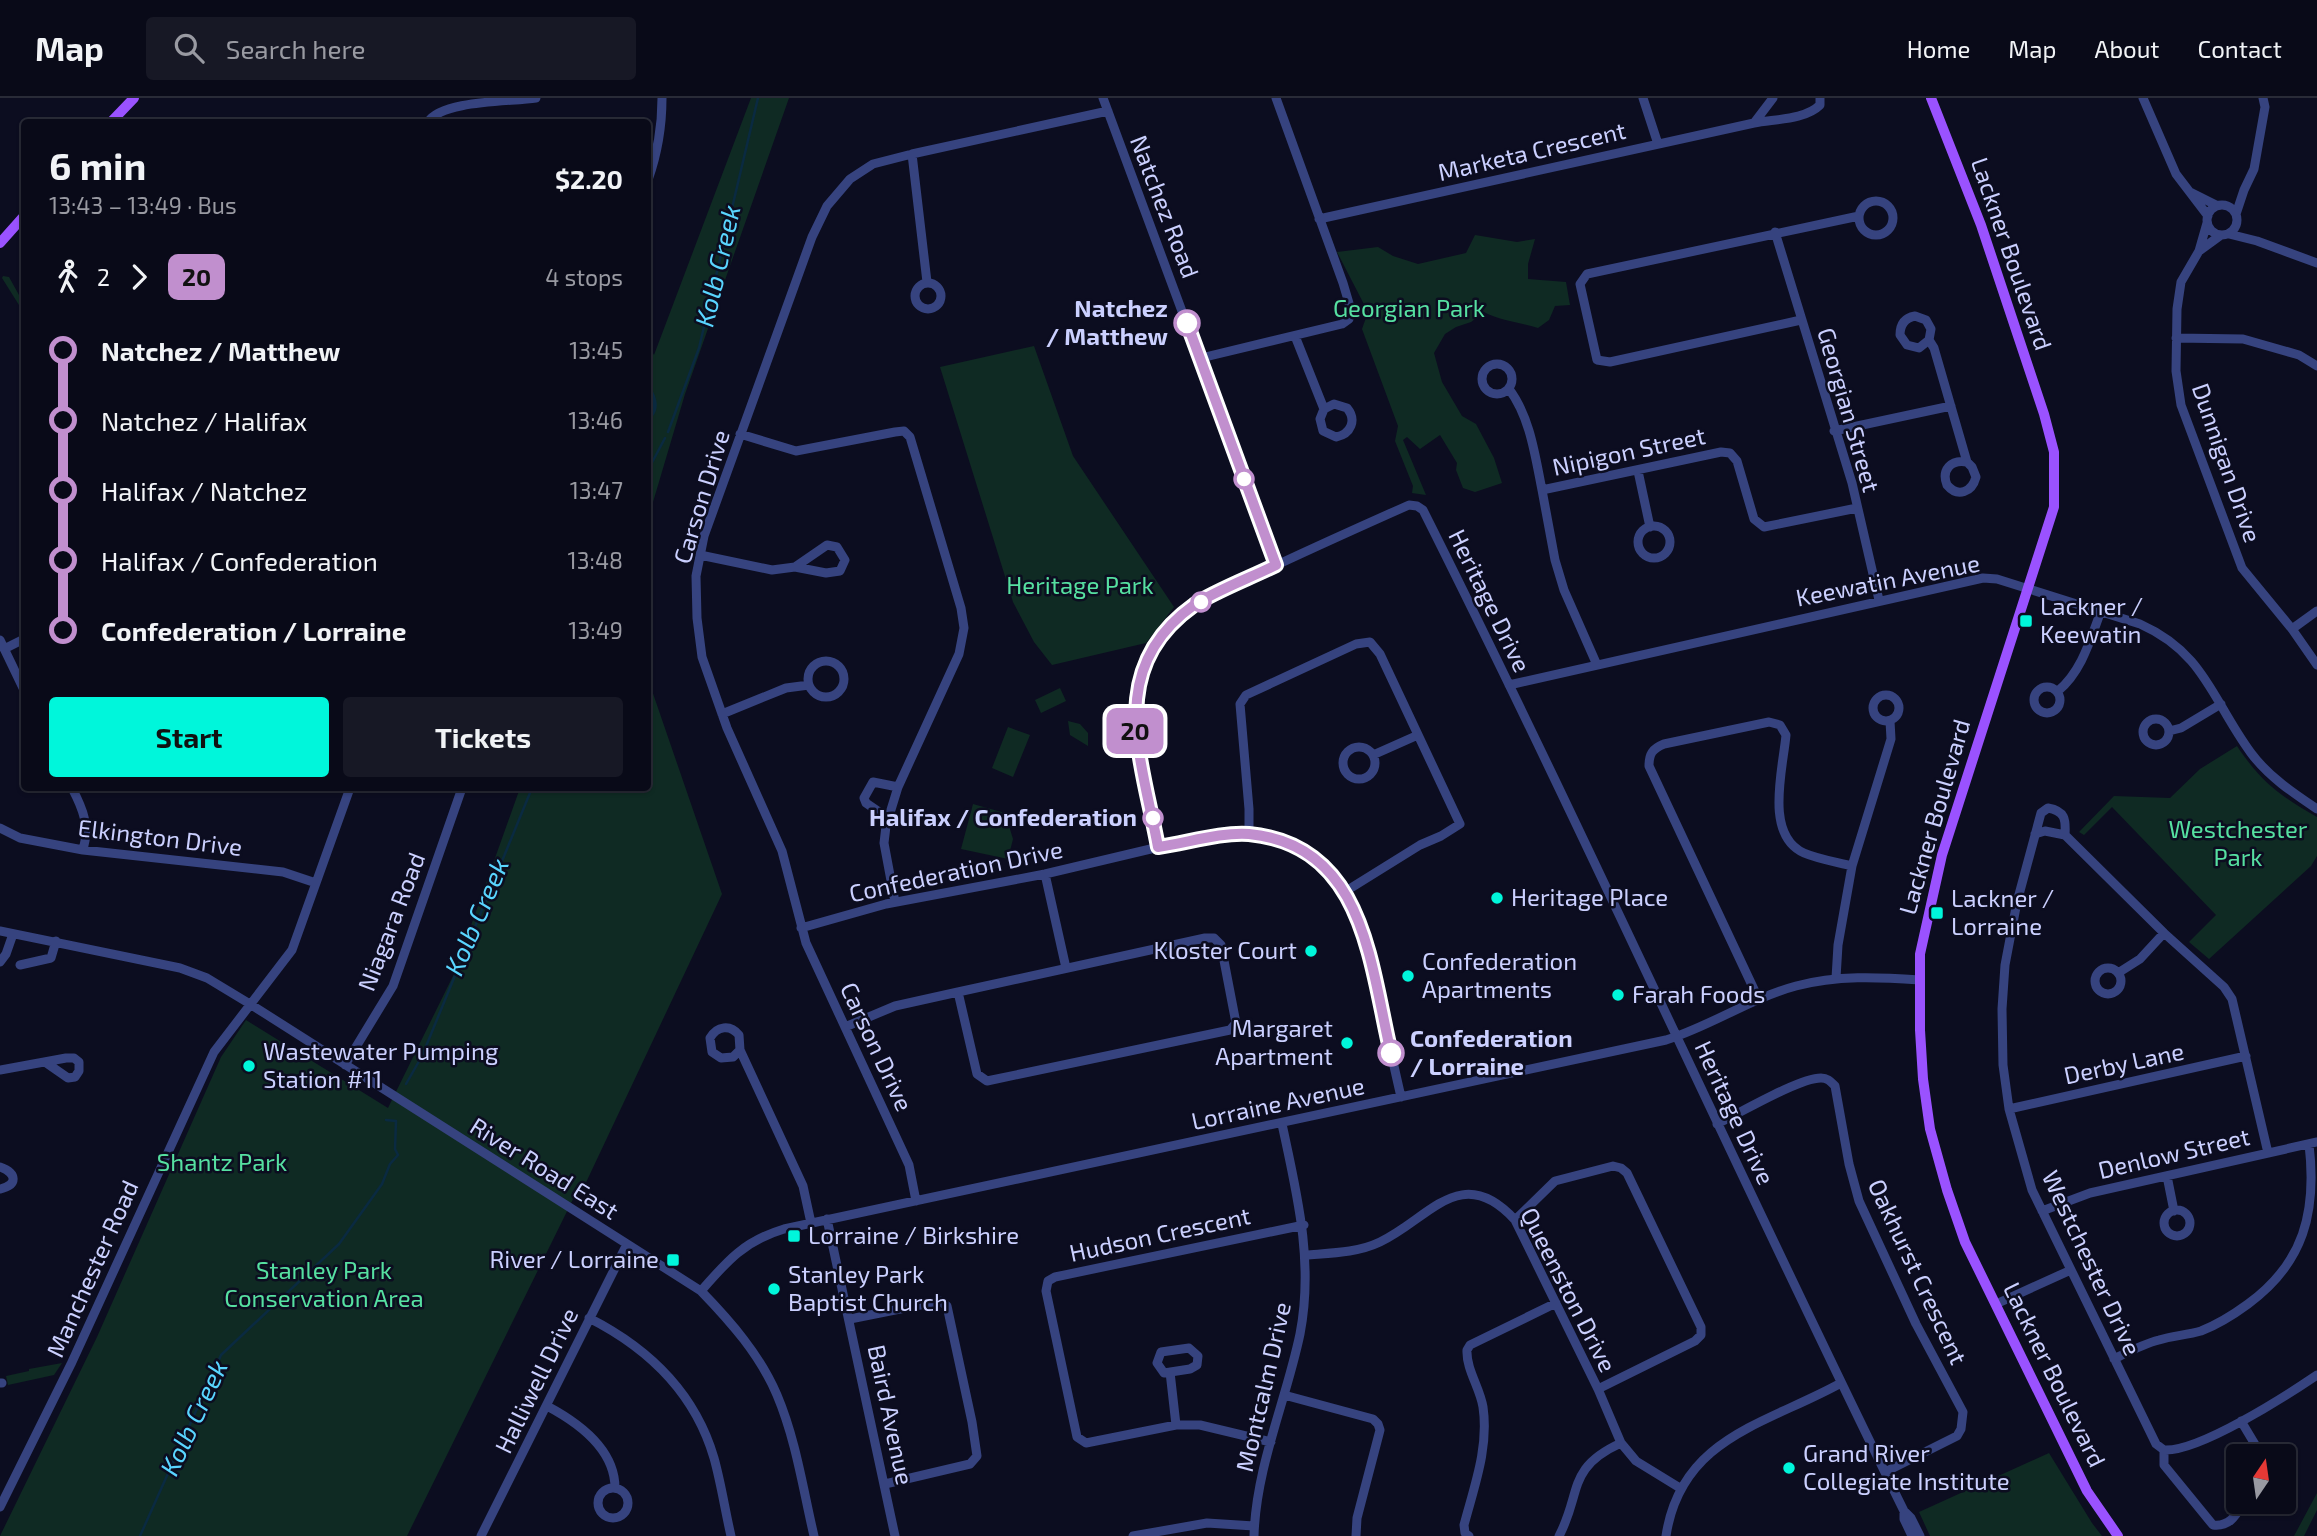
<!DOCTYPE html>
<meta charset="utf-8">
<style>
body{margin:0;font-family:"Exo 2",sans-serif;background:#171825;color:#f1f3f6;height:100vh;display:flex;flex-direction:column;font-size:26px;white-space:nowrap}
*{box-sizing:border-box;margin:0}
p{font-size:23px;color:#999aa2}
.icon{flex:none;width:38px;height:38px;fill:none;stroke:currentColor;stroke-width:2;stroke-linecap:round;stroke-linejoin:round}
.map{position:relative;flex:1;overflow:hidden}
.drawer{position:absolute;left:21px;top:21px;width:630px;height:672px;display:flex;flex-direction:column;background:#090a18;border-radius:7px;box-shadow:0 2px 5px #0004,0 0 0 2px #292b37}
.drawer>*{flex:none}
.badge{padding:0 14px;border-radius:10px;font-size:24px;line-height:46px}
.needle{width:46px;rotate:13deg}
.controls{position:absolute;left:2226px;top:1346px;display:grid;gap:14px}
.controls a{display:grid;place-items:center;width:70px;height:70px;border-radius:7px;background:#090a18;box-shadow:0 2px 5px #0004,0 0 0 2px #292b37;font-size:35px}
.map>.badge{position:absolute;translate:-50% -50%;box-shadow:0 0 0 4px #fff}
.legs{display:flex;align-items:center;gap:10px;height:77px;padding:0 28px;font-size:23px}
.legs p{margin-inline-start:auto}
.head{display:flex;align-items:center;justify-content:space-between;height:119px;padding:0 28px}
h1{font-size:38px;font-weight:700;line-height:52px}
.button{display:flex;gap:14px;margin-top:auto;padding:14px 28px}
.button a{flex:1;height:80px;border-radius:7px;background:#00f6db;color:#111;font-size:28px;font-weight:700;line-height:80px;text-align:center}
.button a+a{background:#171825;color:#f1f3f6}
ul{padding:0 28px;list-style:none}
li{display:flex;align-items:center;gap:24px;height:70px;font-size:26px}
li i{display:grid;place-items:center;width:10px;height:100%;margin:0 9px;background:currentColor}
li i::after{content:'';width:18px;height:18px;margin:-9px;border:5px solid;border-radius:50%;background:#090a18}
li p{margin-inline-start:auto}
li:first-child i{background:linear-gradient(#0000 50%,currentColor 0)}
li:last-child i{background:linear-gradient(currentColor 50%,#0000 0)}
header{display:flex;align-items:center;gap:42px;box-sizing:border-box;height:98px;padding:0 35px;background:#090a18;border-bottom:2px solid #292b37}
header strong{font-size:33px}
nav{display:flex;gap:38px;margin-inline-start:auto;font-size:24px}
.search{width:490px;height:63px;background:#171825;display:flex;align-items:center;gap:18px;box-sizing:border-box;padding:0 24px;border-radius:7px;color:#999aa2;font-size:26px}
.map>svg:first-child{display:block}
.green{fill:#0f2a23}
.water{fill:#0a2a41}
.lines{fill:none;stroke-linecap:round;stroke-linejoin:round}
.stream{stroke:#0a2a41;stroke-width:2.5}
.minor{stroke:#36437f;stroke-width:9}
.major{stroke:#9a52ff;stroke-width:10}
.line-1-casing{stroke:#fff;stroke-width:16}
.line-1{stroke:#c18fce;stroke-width:10}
.stop-1-dot{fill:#fff;stroke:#c18fce;stroke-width:3.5}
.poi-dot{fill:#00f6db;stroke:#0c0d20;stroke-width:2.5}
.labels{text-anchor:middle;stroke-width:5;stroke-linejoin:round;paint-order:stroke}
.street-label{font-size:24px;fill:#cbd0ff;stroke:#0c0d20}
.stop-label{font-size:24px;font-weight:bold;fill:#cbd0ff;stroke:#0c0d20;text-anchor:end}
.park-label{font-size:24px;fill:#56e0a1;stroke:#0c0d20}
.poi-label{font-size:24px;fill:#cbd0ff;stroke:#0c0d20;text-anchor:start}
.water-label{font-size:26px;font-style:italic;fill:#59d5ff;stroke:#0c0d20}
</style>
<header>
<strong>Map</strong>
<div class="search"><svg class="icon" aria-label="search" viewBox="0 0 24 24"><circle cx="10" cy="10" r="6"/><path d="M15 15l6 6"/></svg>Search here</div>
<nav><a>Home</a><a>Map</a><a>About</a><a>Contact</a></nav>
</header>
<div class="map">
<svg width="2317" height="1438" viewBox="0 0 2317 1438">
<rect width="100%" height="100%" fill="#0c0d20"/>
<path class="green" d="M 751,0 L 789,0 L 685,296 L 648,421 L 648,246 L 654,257 Z
M 1475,137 L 1517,144 L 1535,141 L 1528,166 L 1528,181 L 1566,184 L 1570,207 L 1555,208 L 1549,222 L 1538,230 C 1520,224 1501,223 1484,214 L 1471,224 L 1456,229 L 1445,236 L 1434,255 L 1442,284 L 1462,318 L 1476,326 L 1494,360 L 1502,385 L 1475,394 L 1463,390 L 1456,372 L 1457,365 L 1440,337 L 1420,351 L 1407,339 L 1403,342 L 1426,397 L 1412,395 L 1413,388 L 1395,343 L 1398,328 L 1362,231 L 1368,214 L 1337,154 L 1378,149 L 1393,158 L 1418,166 L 1466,155 Z
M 3,178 L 9,179 L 24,206 L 24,215 L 2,180 Z
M 1034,248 L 1073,358 L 1174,509 L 1146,545 L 1052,567 L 1034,544 L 1013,504 L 940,269 Z
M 648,581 L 722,796 L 582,1093 L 578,1091 L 407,1438 L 0,1438 L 97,1239 L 221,959 L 246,922 L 388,1010 L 453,878 L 520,690 L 648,690 Z
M 1060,590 L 1066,603 L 1041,615 L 1035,602 Z
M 1068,623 L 1080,626 L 1088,635 L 1088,648 L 1070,637 Z
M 1008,629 L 1030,637 L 1013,679 L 992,670 Z
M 2237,648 C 2261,684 2280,698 2317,719 L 2317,758 L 2311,768 L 2209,861 L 2189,844 L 2216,817 L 2112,709 L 2084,737 L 2079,734 L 2114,698 L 2170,700 L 2200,671 Z
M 973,706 L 1005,715 L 1013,741 L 1008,761 L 961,751 Z
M 62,1265 L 54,1277 L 8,1287 L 6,1278 L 29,1273 L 29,1271 Z
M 2049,1355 L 2092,1425 L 2102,1438 L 1930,1438 L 1919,1414 Z
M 2317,1395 L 2317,1412 L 2304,1438 L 2294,1438 Z"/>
<path class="water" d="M 648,286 C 657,297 662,313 648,323 Z"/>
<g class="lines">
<path class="stream" d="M 668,334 L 699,250 L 758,0
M 648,372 L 665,340
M 406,986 L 422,958 L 532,690
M 140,1438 L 221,1257 L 339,1146 L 382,1086 L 390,1066 L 398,1057 L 395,1051 L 396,1023 L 386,1022"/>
<path class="minor" d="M 1103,0 L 1276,467
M 1643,0 L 1658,46
M 2143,0 L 2176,76 L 2208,118
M 428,24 C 442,2 510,4 536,0
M 1754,25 L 1773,0
M 912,56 L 927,184
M 648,82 C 658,54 662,30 662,0
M 2190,94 L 2216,107
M1859 120a17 17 0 1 1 34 0a17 17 0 1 1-34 0Z
M2207 122a15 15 0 1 1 30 0a15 15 0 1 1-30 0Z
M 2236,116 L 2244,92 L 2254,71 L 2265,9 L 2263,0
M 1319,121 L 1754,25 C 1774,21 1805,22 1820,7 L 1820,0
M 2207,125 L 2199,153 L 2181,184 L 2177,211 L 2176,273 L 2181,307 L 2242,470 L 2292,531 L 2317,567
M 1775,134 L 1852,385 L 1879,502
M 2229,136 L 2257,143 L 2317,165
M 2199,153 L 2221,137
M915 198a13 13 0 1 1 26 0a13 13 0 1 1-26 0Z
M 1801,222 L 1610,264 L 1597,262 L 1580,186 L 1587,176 L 1859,118
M 1295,238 L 1324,311 L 1320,321 L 1323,333 L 1336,339 C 1351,336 1357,322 1347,310 L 1334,306 L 1324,311
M 2176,240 L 2243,241 L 2299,257 L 2317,268
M 1929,242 L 1919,250 L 1907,247 L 1900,237 C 1900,227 1904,220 1915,218 L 1926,222 L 1931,231 L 1929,242 L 1934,250 L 1967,364 L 1972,369 L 1976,379 C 1972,394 1958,400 1947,387 C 1941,372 1951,361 1967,364
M 1201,260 L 1342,226 L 1349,221 L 1351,212 L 1343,185 L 1276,0
M1482 281a15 15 0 1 1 30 0a15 15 0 1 1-30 0Z
M 1509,291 C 1530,319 1535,357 1542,392
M 1834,333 L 1951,308
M 740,336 L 796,353 L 895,334 L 904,333 L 910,339 L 961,510 L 964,530 L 959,556 L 898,689 L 886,728 L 884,745 L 895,804
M 1638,373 L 1650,429
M1638 444a16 16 0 1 1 32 0a16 16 0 1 1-32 0Z
M 700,457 L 772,472 L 795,469 L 826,475 L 840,473 L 845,462 L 837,449 L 827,447 L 795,469
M 2292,531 L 2317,513
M 0,542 L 24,592
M 4,551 L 24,541
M808 581a18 18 0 1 1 36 0a18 18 0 1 1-36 0Z
M 1597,567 L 1564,492 L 1555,462 L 1542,392 L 1721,354 L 1730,355 L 1737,363 L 1754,421 L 1764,429 L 1857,410
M 1509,587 L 1983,480 L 1997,481 L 2140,526 C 2205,555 2212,602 2251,655 C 2268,678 2293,695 2317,711
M2034 602a13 13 0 1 1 26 0a13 13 0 1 1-26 0Z
M 2058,593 C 2082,573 2090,542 2101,513
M1873 610a13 13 0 1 1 26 0a13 13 0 1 1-26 0Z
M 722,616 L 786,590 L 809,587
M2143 634a13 13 0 1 1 26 0a13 13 0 1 1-26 0Z
M 2169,633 L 2181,630 L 2221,606
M1343 665a16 16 0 1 1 32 0a16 16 0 1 1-32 0Z
M 1373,657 L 1418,637
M 72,690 C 83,711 90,728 83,752
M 888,720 L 866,705 L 864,700 L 873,684 L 898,689
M 0,730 L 20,740 L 83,752 L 283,774 L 316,785
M 1249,736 L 1249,711 L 1240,606 L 1246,597 L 1356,546 L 1370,544 L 1380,556 L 1460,726 L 1441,738 L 1420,747 L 1346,793
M 2035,736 L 2045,733 L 2065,737
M 1159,749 C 1150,708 1133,654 1135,613 C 1136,583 1149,548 1171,526 C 1193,505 1222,494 1249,480 C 1302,455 1355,431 1409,407 L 1417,408 L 1423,412 C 1589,743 1740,1081 1904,1413 L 1911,1420 L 1920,1438
M 1045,776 L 1066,870
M 801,830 L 886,806 L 1045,776 L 1159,749 L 1236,736 L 1272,741 L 1295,749 L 1315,761 L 1346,793 L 1364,836 L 1401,999
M 0,833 L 180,870 L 207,880 L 250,906 L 701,1193 C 731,1224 760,1257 777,1297 C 796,1342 803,1391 814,1438
M 0,864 L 6,856 L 13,836
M 20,867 L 51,860 L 56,843
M2095 883a13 13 0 1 1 26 0a13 13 0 1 1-26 0Z
M 2118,875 L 2140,861 L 2164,835
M 1836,880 L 1838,847 L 1852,768 L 1891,641 L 1890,623
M 1759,902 L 1649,668 C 1649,656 1652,651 1664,646 L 1769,624 L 1780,627 L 1786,637 C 1783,671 1764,737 1804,755 C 1818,761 1836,764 1852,768
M 845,929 L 895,908 L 958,894 L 977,976 L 987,983 L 1230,932 L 1236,925 L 1221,847 L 1214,840 L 1205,840 L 958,894
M 740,952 L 733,959 L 721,960 L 712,954 L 710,940 C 717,928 730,926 739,937 L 740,952 L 803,1088 L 811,1125
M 345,967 L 393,888 L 462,690
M 0,972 L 66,960 L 74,960 L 79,964 L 79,973 L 75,979 L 68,980 L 45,964
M 2009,1011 L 2246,958
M 1717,1026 C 1740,1015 1799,980 1821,980 C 1828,980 1831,984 1835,988 L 1849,1066 L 1859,1103 L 1916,1226 L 1963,1314 L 1961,1331 L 1957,1338 L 1885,1374
M 0,1069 C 17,1075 18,1087 0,1091
M 2167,1078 L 2174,1113
M 916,1103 L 909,1067 L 806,845 L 782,753 L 727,630 L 702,559 L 697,520 L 696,478 L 704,438 L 812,139 L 827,108 L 850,81 L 873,66 L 912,56 L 1108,13
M2164 1125a13 13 0 1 1 26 0a13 13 0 1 1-26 0Z
M 2042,1113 L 2090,1095 L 2317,1044
M 827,1121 L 895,1438
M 1515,1122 L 1555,1083 L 1613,1068 L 1621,1070 L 1627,1075 L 1701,1229 L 1701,1237 L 1695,1243 L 1598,1291
M 1306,1157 C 1331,1155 1357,1155 1380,1144 C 1429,1121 1461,1063 1515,1122 L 1598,1291 L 1621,1345 L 1636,1363 L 1680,1390
M 701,1193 C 727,1163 744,1143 784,1131 L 1666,942 C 1711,928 1751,900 1796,888 C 1837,877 1878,879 1920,882
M 1996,1206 L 2071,1172
M 589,1220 C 648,1250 695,1295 714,1360 C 721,1385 725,1412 731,1438
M 850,1221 L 940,1203 L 947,1208 L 972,1324 L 977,1358 L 970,1366 L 885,1386
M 1189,1250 L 1198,1258 L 1197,1267 L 1190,1271 L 1164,1275 L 1157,1265 L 1161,1254 Z
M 2114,1261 C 2128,1254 2143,1246 2159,1242 C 2172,1238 2187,1237 2201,1233 C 2219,1226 2233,1217 2248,1206 C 2304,1165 2317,1114 2309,1046
M 1170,1274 L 1176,1327
M 0,1285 L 2,1285
M 1284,1297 L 1373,1321 L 1378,1326 L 1380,1332 L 1357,1420 L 1356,1438
M 547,1308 C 579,1325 615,1351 615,1390
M 2241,1323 L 2256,1348 L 2265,1358
M 1271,1344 L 1200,1327 L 1176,1327 L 1086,1345 L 1077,1339 L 1046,1193 L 1048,1183 L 1055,1179 L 1304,1127
M 2164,1352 L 2156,1346 L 2032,1092 L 2009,1011 L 2003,967 L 2002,911 L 2005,867 L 2017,804 L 2041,715 L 2048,710 C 2065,713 2066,721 2065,737 L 2164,835 L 2224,889 L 2232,901 L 2268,1055
M 2164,1352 C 2199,1354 2286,1298 2317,1277
M 2164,1352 L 2164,1367 L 2213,1427 C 2230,1429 2236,1417 2244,1404
M598 1405a15 15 0 1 1 30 0a15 15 0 1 1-30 0Z
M 0,1409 L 71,1266 L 214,954 L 292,852 L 350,690
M 1904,1413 L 1904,1421 L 1912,1438
M 481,1438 L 627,1146
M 1133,1438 L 1207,1425 L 1254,1428
M 1254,1438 C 1256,1369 1286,1303 1300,1236 C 1314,1164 1297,1096 1282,1026
M 1469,1438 L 1465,1435 L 1464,1427 C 1474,1389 1489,1350 1483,1309 C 1480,1290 1466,1271 1467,1252 L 1470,1247 L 1556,1205
M 1559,1438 C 1582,1395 1566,1370 1621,1345
M 1666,1438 C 1681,1339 1767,1326 1841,1285"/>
<path class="major" d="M 1931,0 L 1981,127 L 2044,316 L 2054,354 L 2054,409 L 1942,757 L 1920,856 L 1920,932 L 1923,981 L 1930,1031 L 1947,1092 L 1965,1144 L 2087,1393 L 2118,1438
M 111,24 L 134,0
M 0,145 L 24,118"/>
</g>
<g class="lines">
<g class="line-1-casing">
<path id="line-1" d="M 1187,225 L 1276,467 C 1252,479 1215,493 1194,507 C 1104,571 1142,661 1158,749 C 1187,745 1220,734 1249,736 C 1365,747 1370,867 1391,955"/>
</g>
<use href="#line-1" class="line-1"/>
</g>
<g class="stop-1-dot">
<circle cx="1187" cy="225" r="12"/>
<circle cx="1244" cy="381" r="9"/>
<circle cx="1201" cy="504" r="9"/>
<circle cx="1153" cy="720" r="9"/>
<circle cx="1391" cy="955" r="12"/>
</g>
<g class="poi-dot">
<rect x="2019" y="516" width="14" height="14" rx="3.5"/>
<circle cx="1497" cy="800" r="7"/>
<rect x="1930" y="808" width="14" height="14" rx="3.5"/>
<circle cx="1311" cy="853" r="7"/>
<circle cx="1408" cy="878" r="7"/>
<circle cx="1618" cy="897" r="7"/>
<circle cx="1347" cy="945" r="7"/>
<circle cx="249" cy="968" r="7"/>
<rect x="787" y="1131" width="14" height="14" rx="3.5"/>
<rect x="666" y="1155" width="14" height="14" rx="3.5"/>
<circle cx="774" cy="1191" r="7"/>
<circle cx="1789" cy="1370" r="7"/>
</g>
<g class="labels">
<g class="street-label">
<text transform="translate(1532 54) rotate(-13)" y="8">Marketa Crescent</text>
<text transform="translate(1164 109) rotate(69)" y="8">Natchez Road</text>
<text transform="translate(2011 156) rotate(71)" y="8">Lackner Boulevard</text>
<text transform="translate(1848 312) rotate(74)" y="8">Georgian Street</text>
<text transform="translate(1629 354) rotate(-12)" y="8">Nipigon Street</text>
<text transform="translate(2226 365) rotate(71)" y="8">Dunnigan Drive</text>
<text transform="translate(702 399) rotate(-73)" y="8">Carson Drive</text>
<text transform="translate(1888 483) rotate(-11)" y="8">Keewatin Avenue</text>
<text transform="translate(1489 503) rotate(64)" y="8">Heritage Drive</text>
<text transform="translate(1935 719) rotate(-74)" y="8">Lackner Boulevard</text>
<text transform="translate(160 740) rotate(7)" y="8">Elkington Drive</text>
<text transform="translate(956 774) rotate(-12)" y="8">Confederation Drive</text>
<text transform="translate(392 824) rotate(-69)" y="8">Niagara Road</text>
<text transform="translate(876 949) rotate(65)" y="8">Carson Drive</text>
<text transform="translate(2124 966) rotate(-12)" y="8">Derby Lane</text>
<text transform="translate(1278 1006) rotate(-12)" y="8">Lorraine Avenue</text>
<text transform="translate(1734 1015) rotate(65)" y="8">Heritage Drive</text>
<text transform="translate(2174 1056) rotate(-13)" y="8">Denlow Street</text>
<text transform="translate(544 1071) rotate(32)" y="8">River Road East</text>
<text transform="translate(1160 1137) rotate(-12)" y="8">Hudson Crescent</text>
<text transform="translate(2091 1165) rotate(65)" y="8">Westchester Drive</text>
<text transform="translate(93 1171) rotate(-66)" y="8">Manchester Road</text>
<text transform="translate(1917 1174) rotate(65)" y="8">Oakhurst Crescent</text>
<text transform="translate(1568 1192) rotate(63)" y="8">Queenston Drive</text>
<text transform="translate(2054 1277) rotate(64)" y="8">Lackner Boulevard</text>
<text transform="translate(537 1283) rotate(-64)" y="8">Halliwell Drive</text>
<text transform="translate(1264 1289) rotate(-77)" y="8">Montcalm Drive</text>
<text transform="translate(890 1317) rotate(78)" y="8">Baird Avenue</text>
</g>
<g class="stop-label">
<text x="1168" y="219">Natchez<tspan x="1168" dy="28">/ Matthew</tspan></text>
<text x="1137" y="728">Halifax / Confederation</text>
<text x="1410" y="949" text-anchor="start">Confederation<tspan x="1410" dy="28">/ Lorraine</tspan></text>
</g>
<g class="park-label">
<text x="1409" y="219">Georgian Park</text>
<text x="1080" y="496">Heritage Park</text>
<text x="2238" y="740">Westchester<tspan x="2238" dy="28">Park</tspan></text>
<text x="222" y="1073">Shantz Park</text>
<text x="324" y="1181">Stanley Park<tspan x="324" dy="28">Conservation Area</tspan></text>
</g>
<g class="poi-label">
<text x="2040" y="517">Lackner /<tspan x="2040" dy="28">Keewatin</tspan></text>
<text x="1511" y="808">Heritage Place</text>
<text x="1951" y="809">Lackner /<tspan x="1951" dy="28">Lorraine</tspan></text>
<text x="1297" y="861" text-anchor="end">Kloster Court</text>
<text x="1422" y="872">Confederation<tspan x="1422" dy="28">Apartments</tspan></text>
<text x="1632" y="905">Farah Foods</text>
<text x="1333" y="939" text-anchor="end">Margaret<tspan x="1333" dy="28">Apartment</tspan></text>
<text x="263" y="962">Wastewater Pumping<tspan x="263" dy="28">Station #11</tspan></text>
<text x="808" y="1146">Lorraine / Birkshire</text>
<text x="659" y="1170" text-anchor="end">River / Lorraine</text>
<text x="788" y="1185">Stanley Park<tspan x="788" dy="28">Baptist Church</tspan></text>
<text x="1803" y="1364">Grand River<tspan x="1803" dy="28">Collegiate Institute</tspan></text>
</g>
<g class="water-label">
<text transform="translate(718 168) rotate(-77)" y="9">Kolb Creek</text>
<text transform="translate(477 819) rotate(-67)" y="9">Kolb Creek</text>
<text transform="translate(194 1320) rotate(-65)" y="9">Kolb Creek</text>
</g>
</g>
</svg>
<div class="controls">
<a><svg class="needle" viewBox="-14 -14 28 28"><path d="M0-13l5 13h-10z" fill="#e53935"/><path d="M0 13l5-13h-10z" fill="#999aa2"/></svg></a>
</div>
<b class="badge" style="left:1135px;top:633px;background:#c18fce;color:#111">20</b>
<section class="drawer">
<div class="head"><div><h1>6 min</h1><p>13:43 – 13:49 · Bus</p></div><b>$2.20</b></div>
<div class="legs"><svg class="icon" aria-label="walk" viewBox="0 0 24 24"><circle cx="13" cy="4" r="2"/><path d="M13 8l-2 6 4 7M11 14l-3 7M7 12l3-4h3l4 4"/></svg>2<svg class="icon" aria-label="forward" viewBox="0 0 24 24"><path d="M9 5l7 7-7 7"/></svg><b class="badge" style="background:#c18fce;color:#111">20</b><p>4 stops</p></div>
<ul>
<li><i style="color:#c18fce"></i><b>Natchez / Matthew</b><p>13:45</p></li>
<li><i style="color:#c18fce"></i><span>Natchez / Halifax</span><p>13:46</p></li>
<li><i style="color:#c18fce"></i><span>Halifax / Natchez</span><p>13:47</p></li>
<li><i style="color:#c18fce"></i><span>Halifax / Confederation</span><p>13:48</p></li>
<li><i style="color:#c18fce"></i><b>Confederation / Lorraine</b><p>13:49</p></li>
</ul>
<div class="button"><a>Start</a><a>Tickets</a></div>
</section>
</div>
